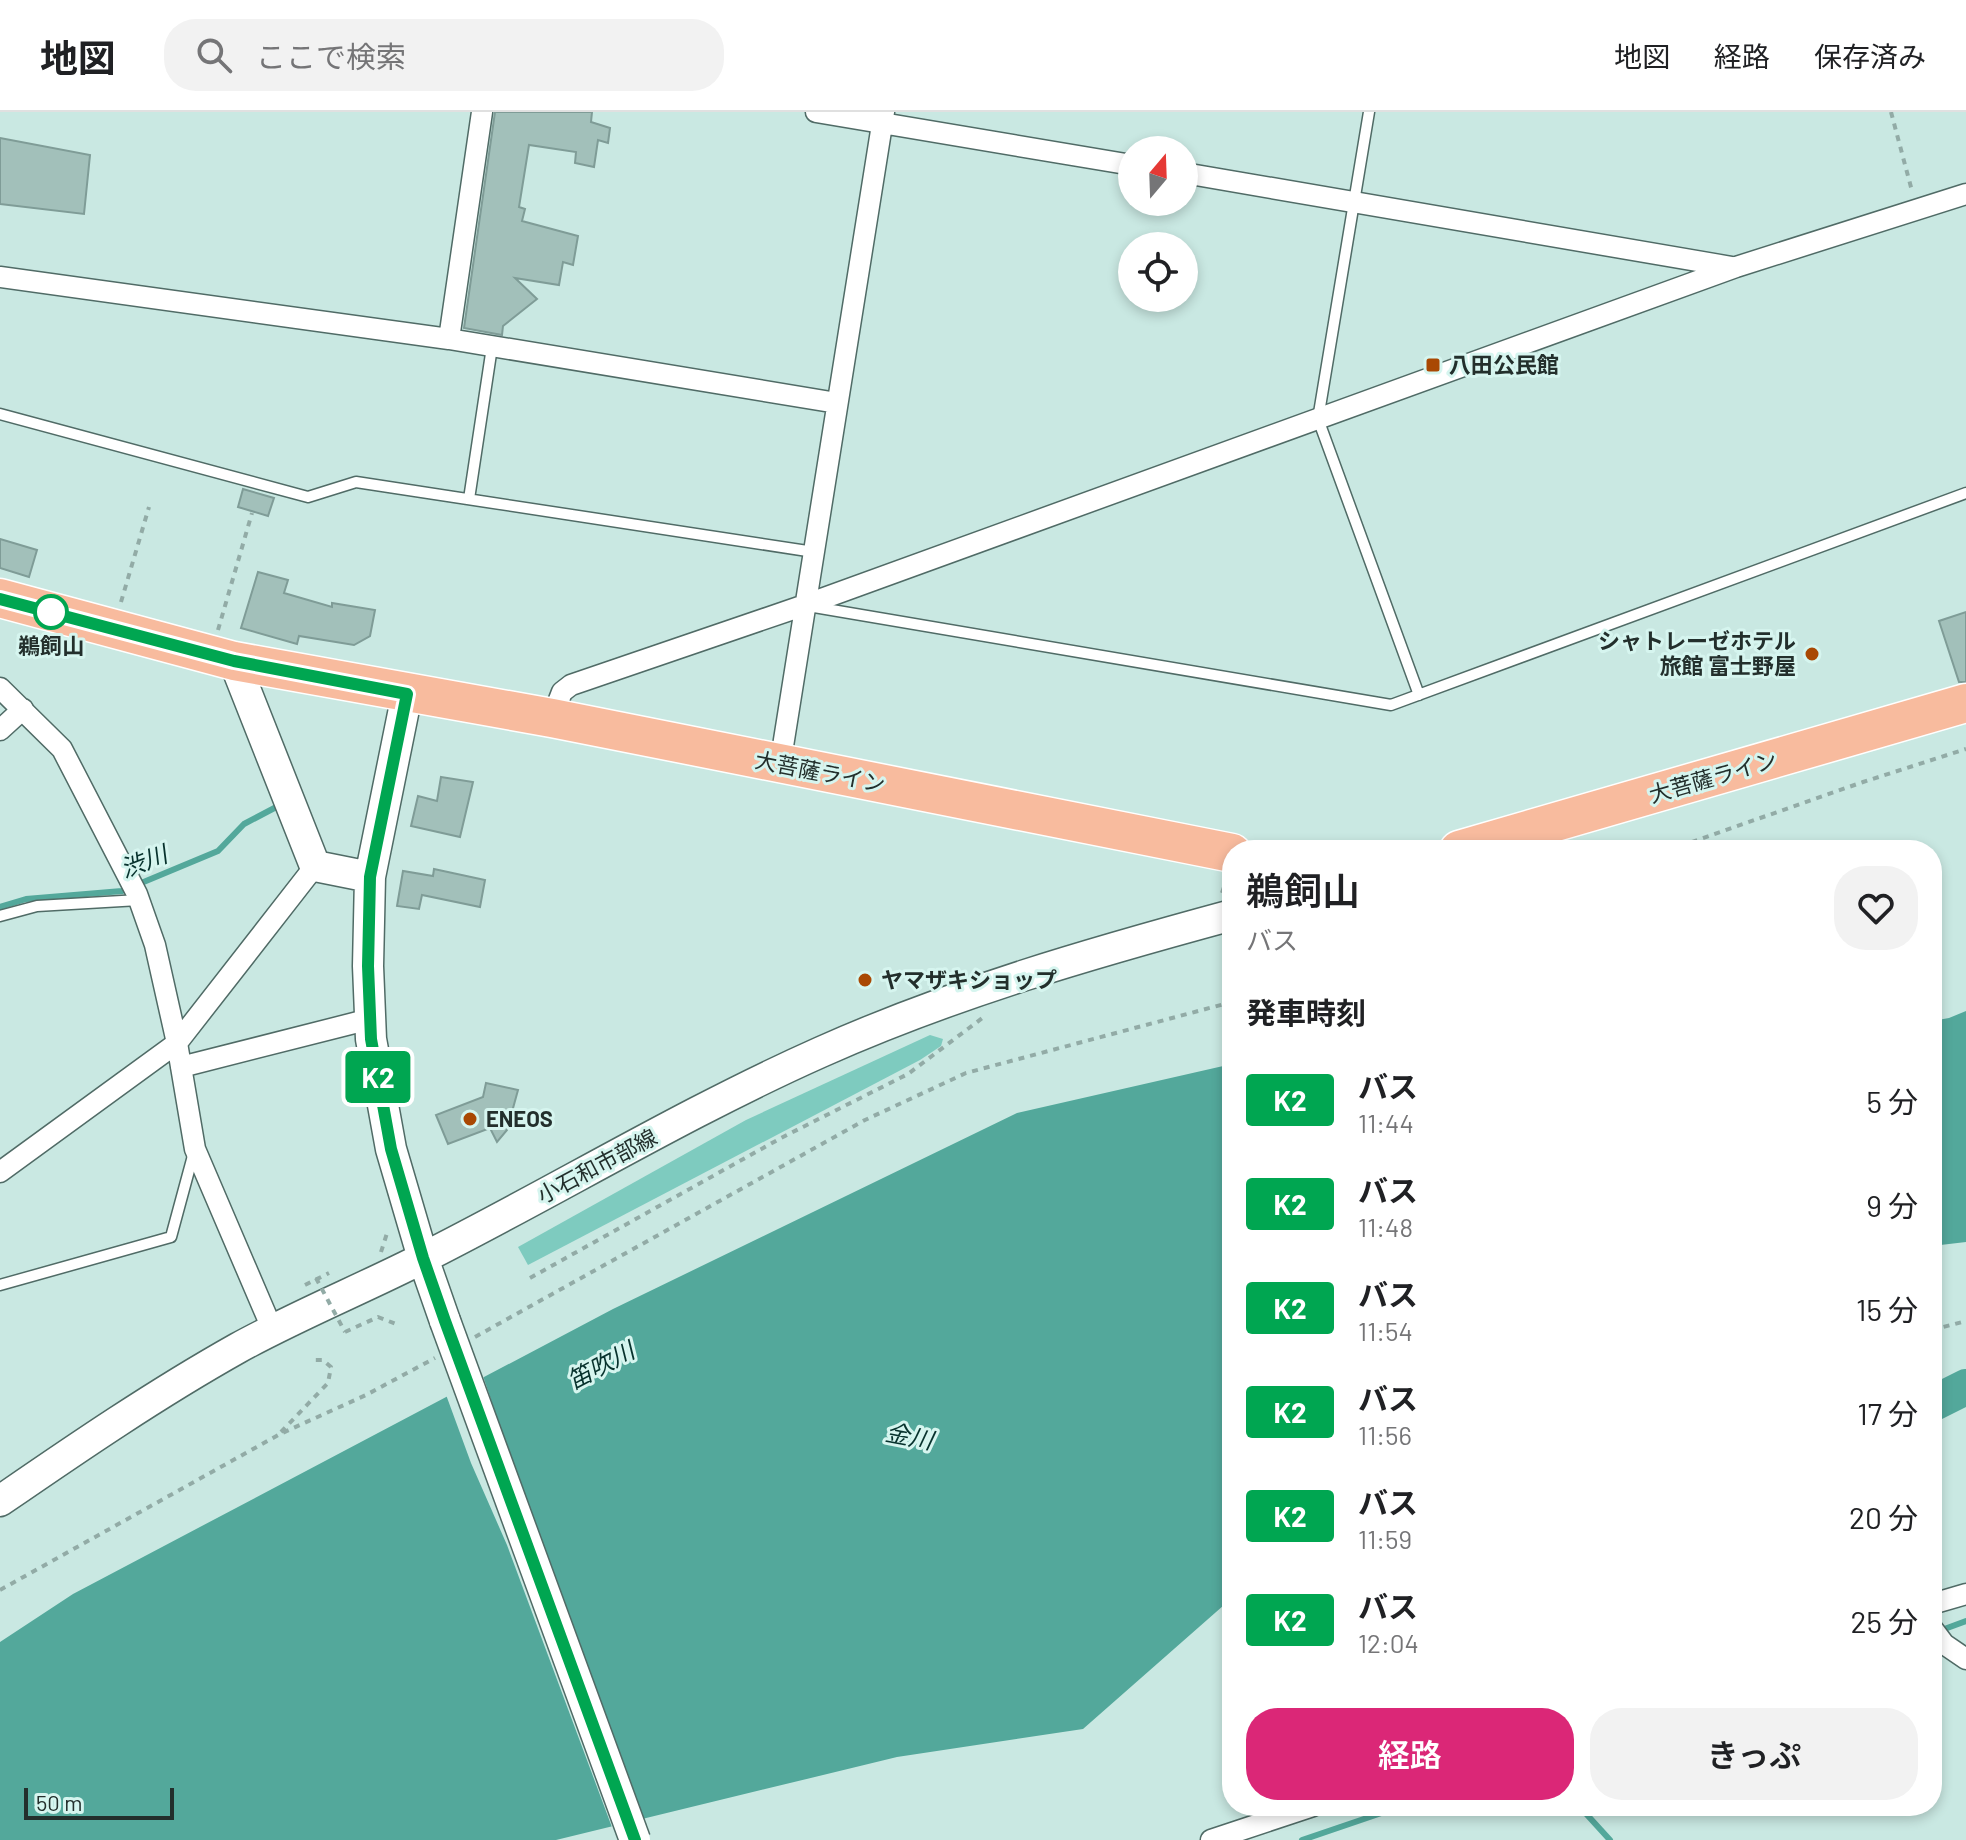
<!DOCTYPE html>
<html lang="ja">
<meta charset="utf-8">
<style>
body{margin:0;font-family:Barlow,"Noto Sans JP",sans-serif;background:#f2f2f2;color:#202124;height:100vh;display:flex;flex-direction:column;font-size:30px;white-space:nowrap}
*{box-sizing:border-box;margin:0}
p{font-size:26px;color:#757577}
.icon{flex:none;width:44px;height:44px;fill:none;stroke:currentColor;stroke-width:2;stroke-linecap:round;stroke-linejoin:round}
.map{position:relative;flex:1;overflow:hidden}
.side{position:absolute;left:1222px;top:728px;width:720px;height:976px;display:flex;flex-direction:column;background:#fff;border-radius:32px;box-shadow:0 4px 12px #0003}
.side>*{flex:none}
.badge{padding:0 16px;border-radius:6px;font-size:28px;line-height:52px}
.needle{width:52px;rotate:19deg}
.controls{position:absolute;left:1118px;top:24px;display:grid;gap:16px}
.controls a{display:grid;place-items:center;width:80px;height:80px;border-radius:50%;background:#fff;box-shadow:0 4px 12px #0003;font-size:40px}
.scale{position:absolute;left:24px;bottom:20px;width:150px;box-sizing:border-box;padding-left:8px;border:4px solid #232f2c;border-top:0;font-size:22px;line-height:28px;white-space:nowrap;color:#232f2c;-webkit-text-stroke:6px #d6f5ef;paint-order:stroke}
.map>.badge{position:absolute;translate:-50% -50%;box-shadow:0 0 0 4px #fff}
h2{padding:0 24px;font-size:30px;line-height:72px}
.round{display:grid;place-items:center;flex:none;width:84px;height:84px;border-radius:32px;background:#f2f2f2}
.headline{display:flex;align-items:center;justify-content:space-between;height:136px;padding:0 24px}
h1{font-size:38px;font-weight:600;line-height:60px}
.primary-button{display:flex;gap:16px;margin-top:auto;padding:16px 24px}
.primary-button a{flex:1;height:92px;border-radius:32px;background:#db2777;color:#fff;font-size:32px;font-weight:600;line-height:92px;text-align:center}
.primary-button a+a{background:#f2f2f2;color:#202124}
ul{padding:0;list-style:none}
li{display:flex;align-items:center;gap:24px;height:104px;padding:0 24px}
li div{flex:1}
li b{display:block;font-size:30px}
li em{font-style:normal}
li .badge{min-width:88px;font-weight:700;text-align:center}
header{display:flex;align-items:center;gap:48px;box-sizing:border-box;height:112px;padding:0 40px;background:#fff;border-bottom:2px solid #e0e0e0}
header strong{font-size:38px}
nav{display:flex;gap:44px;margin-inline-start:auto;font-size:28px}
.search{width:560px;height:72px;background:#f2f2f2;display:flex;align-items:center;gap:20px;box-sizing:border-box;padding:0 28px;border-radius:32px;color:#757577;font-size:30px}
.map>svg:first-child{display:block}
.green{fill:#7ecbbf}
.water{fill:#53a89b}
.pier{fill:#c9e8e2}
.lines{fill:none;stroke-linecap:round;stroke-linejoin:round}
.stream{stroke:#53a89b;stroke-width:6}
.river{stroke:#53a89b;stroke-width:36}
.building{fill:#a2c0ba;stroke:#7f9c97;stroke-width:2}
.lane-casing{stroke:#506b66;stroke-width:13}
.street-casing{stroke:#506b66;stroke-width:23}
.secondary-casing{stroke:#506b66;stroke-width:33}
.highway-casing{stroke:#fff;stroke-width:41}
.path{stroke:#92aba6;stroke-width:4;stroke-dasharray:6 6;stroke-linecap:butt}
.lane{stroke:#fff;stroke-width:10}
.street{stroke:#fff;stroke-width:20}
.secondary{stroke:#fff;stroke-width:30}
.highway{stroke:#f8bb9e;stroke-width:38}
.secondary-bridge-casing{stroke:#506b66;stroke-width:33;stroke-linecap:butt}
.path-bridge{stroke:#92aba6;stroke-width:4;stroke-dasharray:6 6;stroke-linecap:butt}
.secondary-bridge{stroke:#fff;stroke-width:30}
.line-casing{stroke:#fff;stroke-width:18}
.line{stroke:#00a651;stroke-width:12}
.poi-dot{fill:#a94803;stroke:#d6f5ef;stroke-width:3}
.stop-dot{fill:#fff;stroke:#00a651;stroke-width:4}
.labels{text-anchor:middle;stroke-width:6;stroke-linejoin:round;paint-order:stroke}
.poi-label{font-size:22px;font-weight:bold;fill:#232f2c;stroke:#d6f5ef;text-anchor:start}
.stop-label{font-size:22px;font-weight:bold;fill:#232f2c;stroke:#d6f5ef}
.street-label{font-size:22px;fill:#232f2c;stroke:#d6f5ef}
.water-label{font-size:24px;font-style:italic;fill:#07322d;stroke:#d6f5ef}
</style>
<header>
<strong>地図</strong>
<div class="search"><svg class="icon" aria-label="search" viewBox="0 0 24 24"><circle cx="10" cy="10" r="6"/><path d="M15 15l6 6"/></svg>ここで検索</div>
<nav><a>地図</a><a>経路</a><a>保存済み</a></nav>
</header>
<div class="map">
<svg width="1966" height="1728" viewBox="0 0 1966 1728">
<rect width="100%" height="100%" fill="#c9e8e2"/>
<path class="green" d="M 930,923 L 943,927 L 941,934 L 920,948 L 528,1153 L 518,1135 L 746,1008 Z"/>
<path class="water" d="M 1966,899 L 1966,1130 L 1932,1134 L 1932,909 L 1949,906 Z
M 1232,952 L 1232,1486 L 1083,1617 L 897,1645 L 556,1728 L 0,1728 L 0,1530 L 73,1482 L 613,1197 L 1017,1001 Z"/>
<path class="pier" d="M 482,1261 L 536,1421 L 643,1711 L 613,1718 L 507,1433 L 471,1351 L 445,1280 Z"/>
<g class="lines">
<path class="stream" d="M 0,795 L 26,787 L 122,779 L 218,739 L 244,712 L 282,692
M 1939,1519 L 1966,1509
M 1579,1694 L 1610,1728
M 1302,1728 L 1402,1694"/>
<path class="river" d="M 1932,1292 L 1966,1275"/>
</g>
<path class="building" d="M 495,0 L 592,0 L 591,10 L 610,16 L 608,31 L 598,28 L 594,55 L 575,51 L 576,40 L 529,33 L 519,95 L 525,97 L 522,109 L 578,124 L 573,153 L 563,150 L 559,173 L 515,166 L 537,187 L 503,214 L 502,223 L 464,216 Z
M 0,26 L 90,43 L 84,102 L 0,92 Z
M 243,377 L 274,386 L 268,404 L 238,395 Z
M 0,427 L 37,438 L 29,465 L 0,456 Z
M 258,460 L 288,468 L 284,481 L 332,495 L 332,491 L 375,498 L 370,524 L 354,533 L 299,524 L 297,532 L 241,516 Z
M 1966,500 L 1966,570 L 1959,570 L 1939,509 Z
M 441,665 L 473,670 L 460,725 L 411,714 L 418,684 L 437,689 Z
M 434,757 L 485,768 L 480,795 L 422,783 L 419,797 L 397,794 L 403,759 L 433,764 Z
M 486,971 L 518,978 L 507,1018 L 497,1030 L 490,1016 L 448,1032 L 436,1003 L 483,985 Z"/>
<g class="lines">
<g class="lane-casing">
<path id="lane" d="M 1369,0 L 1318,307 L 1419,583
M 0,302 L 308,385 L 356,370 L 814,440
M 469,387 L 492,235
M 814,495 L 1391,593 L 1966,381
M 0,804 L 37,794 L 139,788
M 0,1173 L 171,1125 L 194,1040"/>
</g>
<g class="street-casing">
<path id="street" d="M 816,0 L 1132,53
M 1184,61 L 1732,155
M 0,165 L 449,227 L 837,291
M 449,227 L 482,0
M 0,576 L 62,637 L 137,782 L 155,833 L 177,931 L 195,1037 L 273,1219
M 552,606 L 562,580 L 571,573 L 805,493 L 1736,155 L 1966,82
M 0,618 L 23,597
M 780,653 L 884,0
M 181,955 L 370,907
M 0,1060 L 177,931 L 315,754
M 1932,1492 L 1966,1482
M 1932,1516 L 1944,1532 L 1966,1547
M 1211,1728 L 1313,1694"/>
</g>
<g class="secondary-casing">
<path id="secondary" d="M 234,549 L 315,754 L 370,765
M 407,582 L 370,765 L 368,854 L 371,927 L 391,1037 L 423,1146 L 445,1209
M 0,1389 C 77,1336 156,1282 238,1236 C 298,1203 362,1177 423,1146 C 556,1079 684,1001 821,940 C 953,881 1092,841 1232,803"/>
</g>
<g class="highway-casing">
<path id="highway" d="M 0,486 L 234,549 L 552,606 L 1232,741
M 1459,738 L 1966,591"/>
</g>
<path class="path" d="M 1891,0 L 1912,79
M 121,490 L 149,395
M 218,518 L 252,401
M 1388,738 L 1410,733
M 1669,738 L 1863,670 L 1966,637
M 1222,781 L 1225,772 L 1232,772
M 381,1140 L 388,1118
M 530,1166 L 781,1026 L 908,962 L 985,904
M 305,1173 L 329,1161
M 1932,1218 L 1966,1209
M 345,1220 L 378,1205 L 396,1212
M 475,1225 L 865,1008 L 966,961 L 1232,890
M 281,1320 L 328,1271 L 331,1255 L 323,1248 L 313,1248
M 0,1478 L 280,1322 L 366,1283 L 435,1246"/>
<use href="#lane" class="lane"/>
<use href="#street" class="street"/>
<use href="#secondary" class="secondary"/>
<use href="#highway" class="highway"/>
<g class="secondary-bridge-casing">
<path id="secondary-bridge" d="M 445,1209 L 635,1728"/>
</g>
<path class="path-bridge" d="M 316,1166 L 345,1220"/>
<use href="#secondary-bridge" class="secondary-bridge"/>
</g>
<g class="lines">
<g class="line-casing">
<path id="line" d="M 0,487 L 234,549 L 407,582 L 370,765 L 368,854 L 371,927 L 391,1037 L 423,1146 L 445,1209 L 635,1728"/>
</g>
<use href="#line" class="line"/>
</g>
<g class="poi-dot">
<rect x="1425" y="245" width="16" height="16" rx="4"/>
<circle cx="1812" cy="542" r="8"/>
<circle cx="865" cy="868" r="8"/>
<circle cx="470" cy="1007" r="8"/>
</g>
<circle class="stop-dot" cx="51" cy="500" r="16"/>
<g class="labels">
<g class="poi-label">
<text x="1449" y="261">八田公民館</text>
<text x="1796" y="537" text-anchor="end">シャトレーゼホテル<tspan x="1796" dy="25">旅館 富士野屋</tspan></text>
<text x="881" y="876">ヤマザキショップ</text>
<text x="486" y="1015">ENEOS</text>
</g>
<g class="stop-label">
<text x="51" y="542">鵜飼山</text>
</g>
<g class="street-label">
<text transform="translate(820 660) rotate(11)" y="8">大菩薩ライン</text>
<text transform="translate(1713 665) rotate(-16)" y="8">大菩薩ライン</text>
<text transform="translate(597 1054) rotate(-28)" y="8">小石和市部線</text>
</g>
<g class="water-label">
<text transform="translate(144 750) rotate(-21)" y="8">渋川</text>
<text transform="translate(601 1254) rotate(-28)" y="8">笛吹川</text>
<text transform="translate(909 1325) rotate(11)" y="8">金川</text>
</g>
</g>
</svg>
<div class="controls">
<a><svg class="needle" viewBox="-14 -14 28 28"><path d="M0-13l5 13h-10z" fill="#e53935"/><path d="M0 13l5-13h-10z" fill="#757577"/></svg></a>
<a><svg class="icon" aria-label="locate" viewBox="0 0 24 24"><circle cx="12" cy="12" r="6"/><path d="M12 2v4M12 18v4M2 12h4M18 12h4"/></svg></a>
</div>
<div class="scale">50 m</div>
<b class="badge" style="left:378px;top:965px;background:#00a651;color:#fff">K2</b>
<section class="side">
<div class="headline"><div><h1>鵜飼山</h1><p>バス</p></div><a class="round"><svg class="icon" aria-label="heart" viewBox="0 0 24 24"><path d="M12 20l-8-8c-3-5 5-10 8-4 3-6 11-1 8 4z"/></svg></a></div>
<h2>発車時刻</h2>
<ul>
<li><span class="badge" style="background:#00a651;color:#fff">K2</span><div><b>バス</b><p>11:44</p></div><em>5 分</em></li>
<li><span class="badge" style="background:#00a651;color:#fff">K2</span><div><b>バス</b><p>11:48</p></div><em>9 分</em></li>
<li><span class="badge" style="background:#00a651;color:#fff">K2</span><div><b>バス</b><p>11:54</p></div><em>15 分</em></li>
<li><span class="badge" style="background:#00a651;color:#fff">K2</span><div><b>バス</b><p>11:56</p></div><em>17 分</em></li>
<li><span class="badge" style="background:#00a651;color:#fff">K2</span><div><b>バス</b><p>11:59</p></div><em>20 分</em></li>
<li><span class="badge" style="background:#00a651;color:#fff">K2</span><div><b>バス</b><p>12:04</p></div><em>25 分</em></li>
</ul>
<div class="primary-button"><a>経路</a><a>きっぷ</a></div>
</section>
</div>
